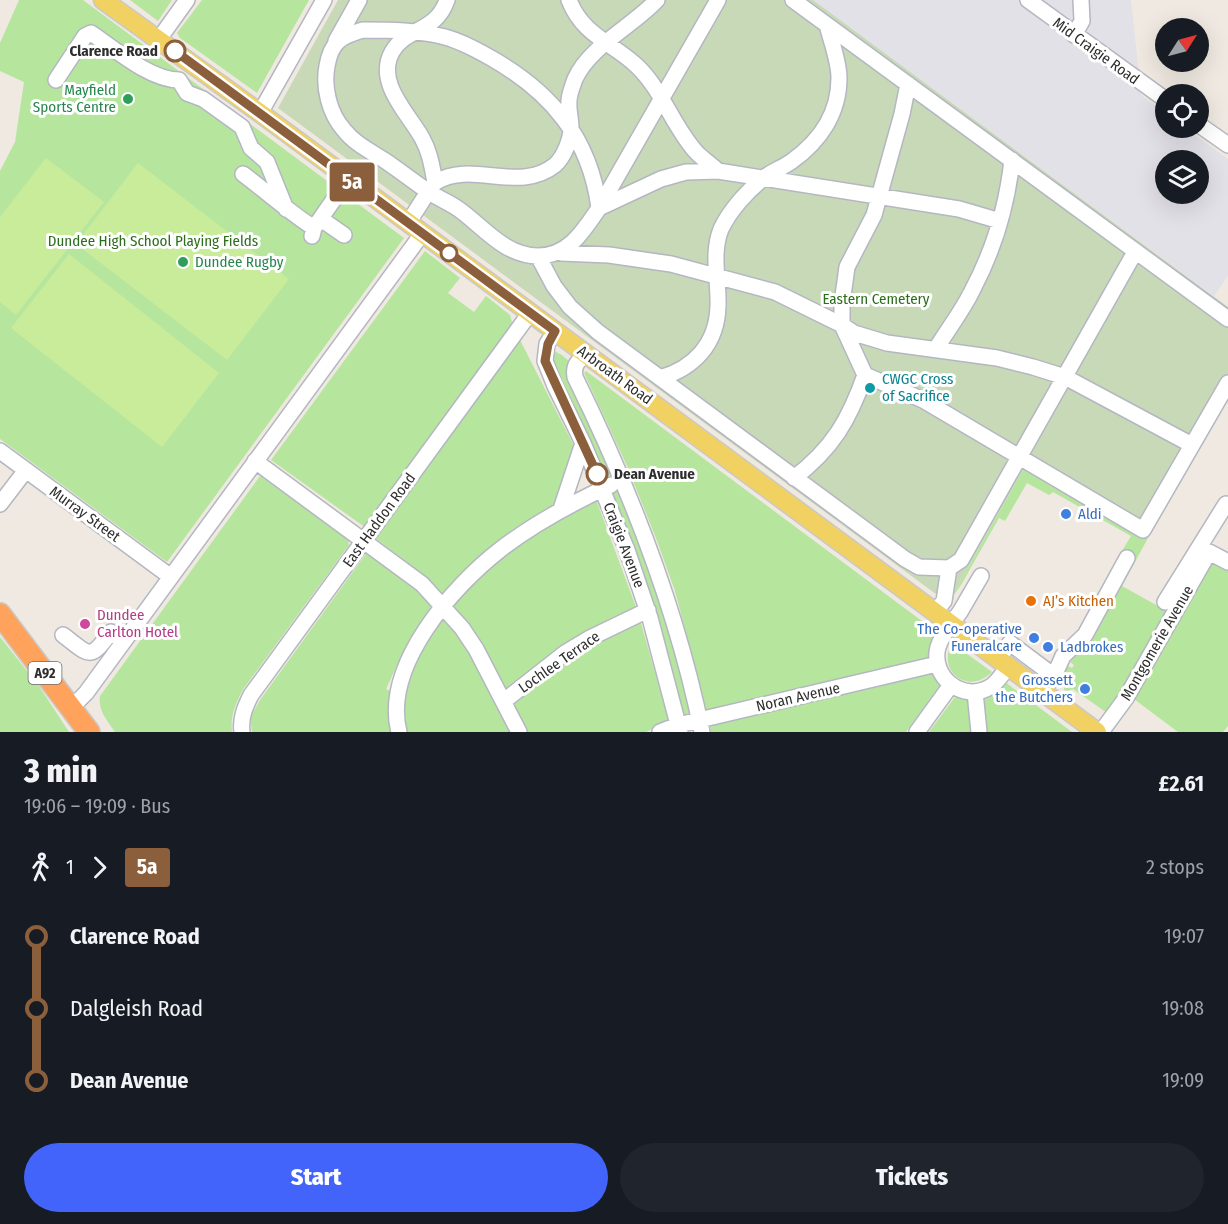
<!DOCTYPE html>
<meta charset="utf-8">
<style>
body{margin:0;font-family:"Fira Sans Condensed",sans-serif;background:#20242c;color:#f1f3f6;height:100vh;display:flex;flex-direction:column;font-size:22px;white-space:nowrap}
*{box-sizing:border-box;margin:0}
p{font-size:20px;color:#9ea1a6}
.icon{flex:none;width:33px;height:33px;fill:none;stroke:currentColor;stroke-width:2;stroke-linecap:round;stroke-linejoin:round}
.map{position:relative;height:732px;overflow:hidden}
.panel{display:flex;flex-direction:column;background:#171b24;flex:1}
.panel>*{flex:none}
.badge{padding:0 12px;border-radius:4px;font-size:21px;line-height:39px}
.needle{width:39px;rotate:54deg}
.fabs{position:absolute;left:1155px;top:18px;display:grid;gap:12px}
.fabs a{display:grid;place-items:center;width:54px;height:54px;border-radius:50%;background:#171b24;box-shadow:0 6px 24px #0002;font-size:30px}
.map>.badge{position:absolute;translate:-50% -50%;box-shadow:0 0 0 3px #fff}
.legs{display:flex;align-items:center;gap:9px;height:66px;padding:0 24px;font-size:20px}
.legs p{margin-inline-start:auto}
.summary{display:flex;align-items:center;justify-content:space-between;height:102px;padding:0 24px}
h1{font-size:33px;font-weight:800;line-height:45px}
.button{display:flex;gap:12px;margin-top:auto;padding:12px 24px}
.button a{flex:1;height:69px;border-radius:36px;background:#4264fb;color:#fff;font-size:24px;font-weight:800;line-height:69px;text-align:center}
.button a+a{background:#20242c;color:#f1f3f6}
ul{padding:0 24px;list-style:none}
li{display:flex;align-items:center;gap:21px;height:72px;font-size:22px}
li i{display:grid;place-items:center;width:9px;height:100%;margin:0 8px;background:currentColor}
li i::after{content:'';width:15px;height:15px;margin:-8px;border:4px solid;border-radius:50%;background:#171b24}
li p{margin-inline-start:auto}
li:first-child i{background:linear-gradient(#0000 50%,currentColor 0)}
li:last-child i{background:linear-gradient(currentColor 50%,#0000 0)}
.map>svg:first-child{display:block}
.industrial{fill:#e3e1e8;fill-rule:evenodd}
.green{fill:#b6e59e}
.cemetery{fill:#c8d9b8}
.pitch{fill:#c9ec9a}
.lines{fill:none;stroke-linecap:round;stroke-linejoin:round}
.minor-casing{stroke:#b4b7c1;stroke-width:18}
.major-casing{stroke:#c9c9c9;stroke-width:21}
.highway-casing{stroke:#c9c9c9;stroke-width:24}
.minor{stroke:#fff;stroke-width:15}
.major{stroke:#f2d163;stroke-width:18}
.highway{stroke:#ffa35c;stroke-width:21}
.line-1-casing{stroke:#fff;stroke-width:14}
.line-1{stroke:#8b5e3c;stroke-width:9}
.stop-1-dot{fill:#fff;stroke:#8b5e3c;stroke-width:3}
.leisure-dot{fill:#2e9e5b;stroke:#fff;stroke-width:2}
.culture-dot{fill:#0f9aa8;stroke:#fff;stroke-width:2}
.shop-dot{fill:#3f7fe0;stroke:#fff;stroke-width:2}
.food-dot{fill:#e8710a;stroke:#fff;stroke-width:2}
.hotel-dot{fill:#d1479c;stroke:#fff;stroke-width:2}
.labels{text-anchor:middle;stroke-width:6;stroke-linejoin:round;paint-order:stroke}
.shield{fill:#fff;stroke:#6d6d6d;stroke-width:1.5}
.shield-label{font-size:14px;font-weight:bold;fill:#2e2e2e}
.stop-label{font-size:15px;font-weight:bold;fill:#2e2e2e;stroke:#fff;text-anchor:end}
.street-label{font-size:15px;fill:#2e2e2e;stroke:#fff}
.leisure-label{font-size:15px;fill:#27864d;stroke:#fff;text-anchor:end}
.park-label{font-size:15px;fill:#2c6e1b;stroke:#fff}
.culture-label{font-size:15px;fill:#0d838f;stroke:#fff;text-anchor:start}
.shop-label{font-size:15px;fill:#366cbe;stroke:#fff;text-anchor:start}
.food-label{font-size:15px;fill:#c56008;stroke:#fff;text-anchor:start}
.hotel-label{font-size:15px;fill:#b23c85;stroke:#fff;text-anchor:start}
</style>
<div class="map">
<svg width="1228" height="732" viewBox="0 0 1228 732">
<rect width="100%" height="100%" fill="#efe9e1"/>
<path class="industrial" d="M 813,0 L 1131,0 L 1141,95 L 1165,113 L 1166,128 L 1185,128 L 1228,159 L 1228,276 L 1214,296 ZM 1166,160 L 1198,160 L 1198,194 L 1166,194 Z"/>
<path class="green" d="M 19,0 L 83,0 L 404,238 L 167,562 L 0,439 L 0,171 L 15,142 L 24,82 L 0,71 L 0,43 Z
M 130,0 L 172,0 L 158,21 Z
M 202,0 L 309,0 L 257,93 L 180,38 L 177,33 Z
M 425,251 L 460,278 L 448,293 L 474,312 L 486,296 L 510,315 L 512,322 L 510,330 L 366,528 L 271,460 Z
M 519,338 L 575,448 L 557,502 L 554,506 L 444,596 L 412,566 L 374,537 Z
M 554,351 L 562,355 L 570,362 L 611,474 L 608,479 L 604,479 L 551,361 Z
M 586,371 L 934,630 L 930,658 L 707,712 L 675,591 L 656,538 L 627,466 L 584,373 Z
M 1024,468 L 1148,538 L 1122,586 L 1167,611 L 1113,707 L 1107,713 L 1073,689 L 1067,691 L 1064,690 L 1066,665 L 1072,668 L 1074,665 L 1070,662 L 1132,557 L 1122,551 L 1131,536 L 1053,492 L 1049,495 L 1027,483 L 1005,521 L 999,518 L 961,585 L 948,603 Z
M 260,476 L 348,539 L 349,545 L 244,688 C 236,702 230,715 232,732 L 115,732 C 107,720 98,711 100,696 Z
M 613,491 L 621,493 L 666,613 L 693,715 L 684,720 L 610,494 Z
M 594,500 L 597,502 L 636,607 L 506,691 L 453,605 L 495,562 L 541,528 Z
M 368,551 L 397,572 L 433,603 L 433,608 L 400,664 L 398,663 L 386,689 L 392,692 L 390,716 L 392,732 L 252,732 L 250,718 L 260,700 Z
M 1213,564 L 1218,564 L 1228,570 L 1228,726 L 1223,732 L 1178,732 L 1134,699 L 1209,567 Z
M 444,617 L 475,660 L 512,732 L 405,732 C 404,723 402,712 403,703 C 407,671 424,642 444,617 Z
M 640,620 L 669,721 L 646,732 L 526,732 L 512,703 L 570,658 L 594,643 Z
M 0,637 L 39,686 L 69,732 L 0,732 Z
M 952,643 L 992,672 C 968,696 936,671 952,643 Z
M 933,672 L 941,684 L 906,732 L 711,732 L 710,724 Z
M 1005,682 L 1072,732 L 986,732 L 983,698 Z
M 955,697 L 970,701 L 973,732 L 929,732 Z"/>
<path class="cemetery" d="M 338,0 L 813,0 L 1228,307 L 1228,399 L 1148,538 L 1024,468 L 948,603 L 278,108 Z"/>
<path class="pitch" d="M 46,158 L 104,202 L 16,315 L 0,302 L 0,217 Z
M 138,163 L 289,279 L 227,360 L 76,244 Z
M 69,254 L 219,373 L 162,447 L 11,328 Z"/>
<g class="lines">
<g class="minor-casing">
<path id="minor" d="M 569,0 C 583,36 613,43 637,66 C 663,91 673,127 697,153 C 703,159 712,165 718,171
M 793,0 L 1228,319
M 1028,0 L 1166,100
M 363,30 C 390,30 418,30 445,37 C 460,41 477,50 491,58 C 551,92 590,138 599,208 C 584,230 569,256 538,256 C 504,256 482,225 457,208 C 448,202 438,198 429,192 C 414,182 399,170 384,160 C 370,151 354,143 344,130 C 329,113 323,87 327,66 C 331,42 341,36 363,30 Z
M 1074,35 L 1082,21 L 1081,0
M 159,39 L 187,0
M 336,41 L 359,0
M 56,80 L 85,36 L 91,33 C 115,49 150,80 179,80
M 179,80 L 187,93 L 203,99 L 242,127 L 251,148 L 267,162 L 286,209
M 260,113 L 324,0
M 1198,124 L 1228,145
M 243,174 C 267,192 289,212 314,228
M 435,182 C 432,167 430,152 422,138 C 409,114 375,83 392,52 C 406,27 436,33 447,0
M 599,208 L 661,179 L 686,172 L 718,171 L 959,209 L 1000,221
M 599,208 L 718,0
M 321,219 L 344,235
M 408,223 C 414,215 431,185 436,182 C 472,160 519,194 555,165 C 564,157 571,139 571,128 C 571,119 568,110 569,101 C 569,94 573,85 575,79 C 590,46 633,26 657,0
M 312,236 L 314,228 L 348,179
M 561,253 L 609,255 L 671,264 L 775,292 L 842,325 L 854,333 L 887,343 L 997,358 L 1033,367 L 1065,377 L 1192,445
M 538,256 L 554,286 L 570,307 L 598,332 L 905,559 L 919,567 L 949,568 L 961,560 L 1135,252
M 555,331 L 547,344 L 545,361 L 555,386 L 583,443 L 627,550 L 650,618 L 680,732
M 936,349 C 948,329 963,310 973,289 C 994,249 1007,205 1012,160
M 586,354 C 578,361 573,365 575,377 C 630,489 677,609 702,732
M 865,375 L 923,400 L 1143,530 L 1228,383
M 660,378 C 694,368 717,344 718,306 C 719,281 711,254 721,229 C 730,210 748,190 765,177 C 773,171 784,167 792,161 C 820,141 839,113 839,78 C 839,61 831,41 827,25
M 0,451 L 171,577
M 255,461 L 422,584 L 462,628 L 476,649 L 519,732
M 794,478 C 833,448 849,420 865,375 L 842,325 L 842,303 L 847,267 L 874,215 L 902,114 L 908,84
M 0,504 L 26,470
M 561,509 L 583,443
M 981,576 C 974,588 967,600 960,612 C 952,623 942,634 938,647 C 930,677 963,703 990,687 C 997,683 1003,673 1008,667
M 1165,602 L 1226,504
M 935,612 L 944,601 L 949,568
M 63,635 C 91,656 89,661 111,632 L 123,641
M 998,659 L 1010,643 L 1054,676
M 1042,691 L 1054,676 L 1063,656 L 1085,635 L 1127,558
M 975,692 L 979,732
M 504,701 L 565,653 L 590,638 L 648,610
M 71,708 L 86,693 L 422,234
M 242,732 C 240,718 245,707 251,695 L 530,313
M 399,732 C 382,666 453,586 501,549 C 535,523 572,503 611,485
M 660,732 L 678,725 L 937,664
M 917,732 L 951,685
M 1101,732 L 1126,698 L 1209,552 L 1228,562"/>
</g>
<g class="major-casing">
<path id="major" d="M 103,0 L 260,113 L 1097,732"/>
</g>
<g class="highway-casing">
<path id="highway" d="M 0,614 L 89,732"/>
</g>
<use href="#minor" class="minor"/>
<use href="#major" class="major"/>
<use href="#highway" class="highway"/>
</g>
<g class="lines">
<g class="line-1-casing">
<path id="line-1" d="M 175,51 L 555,331 L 548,344 L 545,361 L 597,474"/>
</g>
<use href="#line-1" class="line-1"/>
</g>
<g class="stop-1-dot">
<circle cx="175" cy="51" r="10"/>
<circle cx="449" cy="253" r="8"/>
<circle cx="597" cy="474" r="10"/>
</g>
<g class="leisure-dot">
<circle cx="128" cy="99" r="6"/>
<circle cx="183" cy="262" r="6"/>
</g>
<circle class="culture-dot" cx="870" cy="388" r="6"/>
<g class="shop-dot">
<circle cx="1066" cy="514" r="6"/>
<circle cx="1034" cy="638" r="6"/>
<circle cx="1048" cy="647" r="6"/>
<circle cx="1085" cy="689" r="6"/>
</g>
<circle class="food-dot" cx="1031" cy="601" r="6"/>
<circle class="hotel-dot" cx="85" cy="624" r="6"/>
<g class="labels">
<rect class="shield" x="28.5" y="662" width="33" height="22" rx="4.5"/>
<g class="shield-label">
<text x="45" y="678">A92</text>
</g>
<g class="stop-label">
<text x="158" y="56">Clarence Road</text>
<text x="614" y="479" text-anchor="start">Dean Avenue</text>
</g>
<g class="street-label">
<text transform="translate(1096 51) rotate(36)" y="5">Mid Craigie Road</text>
<text transform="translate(615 375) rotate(36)" y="5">Arbroath Road</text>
<text transform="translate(85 514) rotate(36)" y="5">Murray Street</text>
<text transform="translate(379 520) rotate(-54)" y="5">East Haddon Road</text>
<text transform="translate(624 545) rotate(69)" y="5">Craigie Avenue</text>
<text transform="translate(1157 643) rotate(-60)" y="5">Montgomerie Avenue</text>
<text transform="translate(559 662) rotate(-35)" y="5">Lochlee Terrace</text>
<text transform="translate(798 697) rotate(-13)" y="5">Noran Avenue</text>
</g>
<g class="leisure-label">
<text x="116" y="95">Mayfield<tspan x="116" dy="17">Sports Centre</tspan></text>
<text x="195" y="267" text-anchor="start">Dundee Rugby</text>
</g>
<g class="park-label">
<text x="153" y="246">Dundee High School Playing Fields</text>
<text x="876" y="304">Eastern Cemetery</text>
</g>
<g class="culture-label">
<text x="882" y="384">CWGC Cross<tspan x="882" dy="17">of Sacrifice</tspan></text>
</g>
<g class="shop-label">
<text x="1078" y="519">Aldi</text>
<text x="1022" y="634" text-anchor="end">The Co-operative<tspan x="1022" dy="17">Funeralcare</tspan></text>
<text x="1060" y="652">Ladbrokes</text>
<text x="1073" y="685" text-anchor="end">Grossett<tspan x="1073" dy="17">the Butchers</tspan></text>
</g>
<g class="food-label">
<text x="1043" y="606">AJ’s Kitchen</text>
</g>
<g class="hotel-label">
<text x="97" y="620">Dundee<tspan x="97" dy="17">Carlton Hotel</tspan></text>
</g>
</g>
</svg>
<div class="fabs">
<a><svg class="needle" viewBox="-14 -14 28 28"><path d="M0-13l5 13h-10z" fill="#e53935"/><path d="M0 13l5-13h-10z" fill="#9ea1a6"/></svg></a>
<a><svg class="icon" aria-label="locate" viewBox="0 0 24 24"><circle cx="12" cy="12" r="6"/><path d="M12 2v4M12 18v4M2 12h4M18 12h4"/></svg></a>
<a><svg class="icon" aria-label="layers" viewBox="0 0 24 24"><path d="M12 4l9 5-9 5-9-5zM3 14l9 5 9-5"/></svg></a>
</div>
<b class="badge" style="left:352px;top:182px;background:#8b5e3c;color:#fff">5a</b>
</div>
<section class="panel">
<div class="summary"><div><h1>3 min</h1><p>19:06 – 19:09 · Bus</p></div><b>£2.61</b></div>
<div class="legs"><svg class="icon" aria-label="walk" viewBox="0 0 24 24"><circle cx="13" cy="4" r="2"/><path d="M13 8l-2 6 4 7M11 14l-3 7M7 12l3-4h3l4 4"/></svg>1<svg class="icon" aria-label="forward" viewBox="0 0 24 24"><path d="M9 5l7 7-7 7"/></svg><b class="badge" style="background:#8b5e3c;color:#fff">5a</b><p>2 stops</p></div>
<ul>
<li><i style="color:#8b5e3c"></i><b>Clarence Road</b><p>19:07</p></li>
<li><i style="color:#8b5e3c"></i><span>Dalgleish Road</span><p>19:08</p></li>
<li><i style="color:#8b5e3c"></i><b>Dean Avenue</b><p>19:09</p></li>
</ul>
<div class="button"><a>Start</a><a>Tickets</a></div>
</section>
